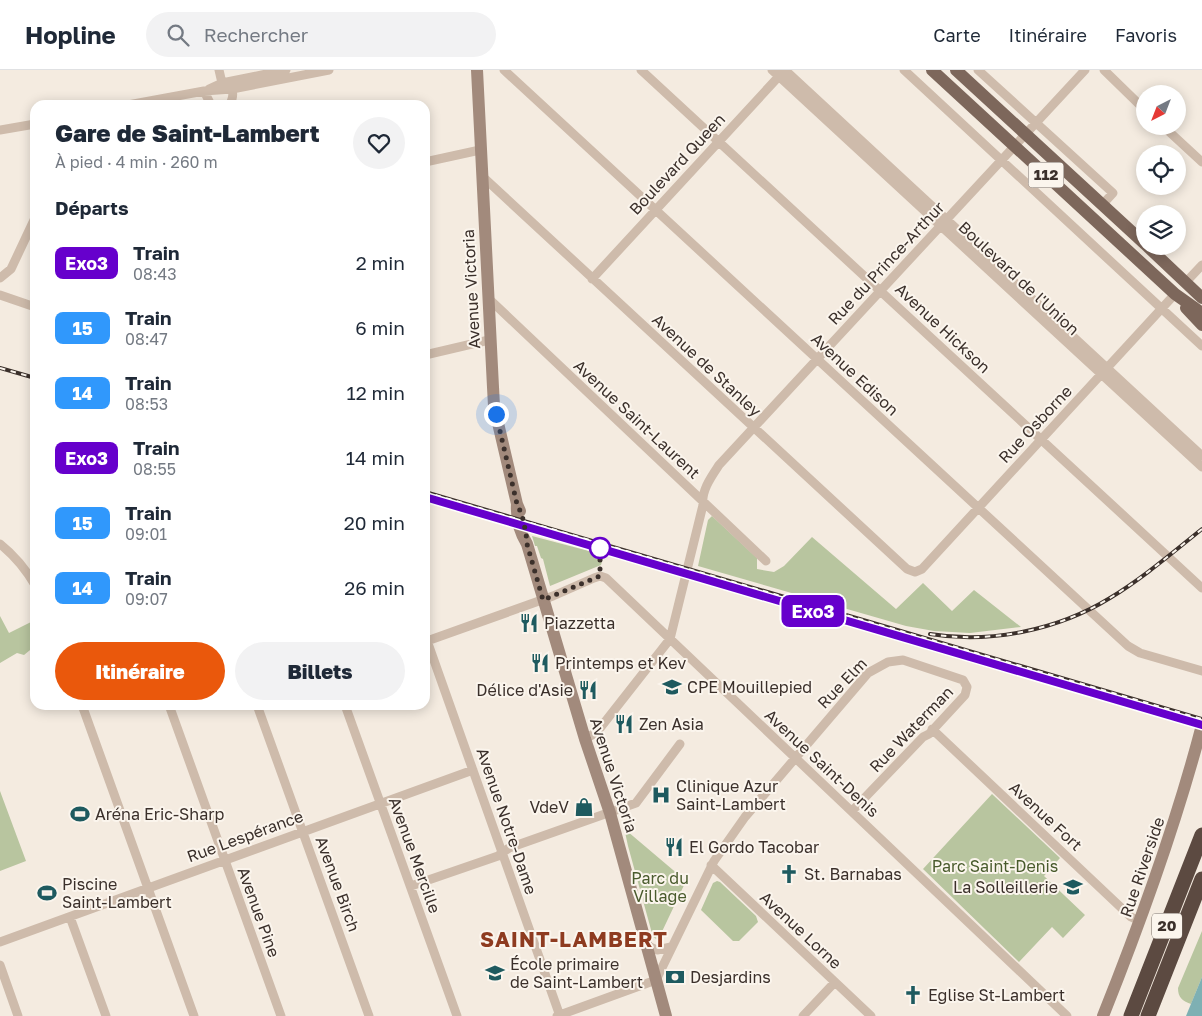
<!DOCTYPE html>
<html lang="fr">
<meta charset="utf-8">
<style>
body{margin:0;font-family:"Golos Text",sans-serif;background:#f2f2f3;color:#1f2937;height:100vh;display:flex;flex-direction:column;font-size:19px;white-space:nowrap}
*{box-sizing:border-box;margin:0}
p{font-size:16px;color:#747a83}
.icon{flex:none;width:28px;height:28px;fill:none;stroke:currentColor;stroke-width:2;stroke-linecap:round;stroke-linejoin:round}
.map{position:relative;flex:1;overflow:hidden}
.drawer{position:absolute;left:30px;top:30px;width:400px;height:610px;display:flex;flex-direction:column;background:#fff;border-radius:15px;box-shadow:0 2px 12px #0003}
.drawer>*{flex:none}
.badge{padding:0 10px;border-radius:8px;font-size:18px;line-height:32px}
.needle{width:32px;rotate:222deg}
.tools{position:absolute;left:1136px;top:15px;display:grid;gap:10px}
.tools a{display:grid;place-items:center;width:50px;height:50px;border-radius:50%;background:#fff;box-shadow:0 2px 12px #0003;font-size:25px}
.you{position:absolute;width:25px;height:25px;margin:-12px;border:4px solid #fff;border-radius:50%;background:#1a73e8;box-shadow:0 0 0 8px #1a73e833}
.map>.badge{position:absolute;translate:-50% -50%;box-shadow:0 0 0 2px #fff}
h2{padding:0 25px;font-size:19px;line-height:45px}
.round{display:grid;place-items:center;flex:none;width:52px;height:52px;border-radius:26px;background:#f2f2f3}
.headline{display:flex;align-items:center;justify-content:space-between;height:85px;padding:0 25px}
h1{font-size:24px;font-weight:800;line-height:38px}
.cta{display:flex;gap:10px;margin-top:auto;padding:10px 25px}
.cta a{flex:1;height:58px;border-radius:30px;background:#ea580c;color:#fff;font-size:20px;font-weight:800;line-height:58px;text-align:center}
.cta a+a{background:#f2f2f3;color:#1f2937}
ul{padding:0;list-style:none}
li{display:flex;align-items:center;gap:15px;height:65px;padding:0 25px}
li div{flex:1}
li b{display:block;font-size:19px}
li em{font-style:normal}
li .badge{min-width:55px;font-weight:700;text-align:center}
header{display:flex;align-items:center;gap:30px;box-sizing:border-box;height:70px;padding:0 25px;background:#fff;border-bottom:1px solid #e0e1e3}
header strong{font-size:24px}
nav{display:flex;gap:28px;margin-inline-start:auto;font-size:18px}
.search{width:350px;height:45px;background:#f2f2f3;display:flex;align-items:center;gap:12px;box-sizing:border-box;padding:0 18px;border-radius:28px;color:#747a83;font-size:19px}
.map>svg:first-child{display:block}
.green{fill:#b8c59f}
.water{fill:#7eb0b3}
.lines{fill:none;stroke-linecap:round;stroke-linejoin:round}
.street{stroke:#cebbab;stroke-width:9}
.secondary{stroke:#a28a7c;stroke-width:12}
.primary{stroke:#7d675b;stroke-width:12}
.highway{stroke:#5c4a41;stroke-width:15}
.rail-casing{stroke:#3b302b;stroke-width:4}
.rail{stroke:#fbf5ed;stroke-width:2;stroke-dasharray:5.5;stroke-linecap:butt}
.line-casing{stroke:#fff;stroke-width:11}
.line{stroke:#60c;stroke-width:8}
.walk{stroke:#3b302b;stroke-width:5;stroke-dasharray:0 9}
.stop-dot{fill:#fff;stroke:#60c;stroke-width:2.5}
.labels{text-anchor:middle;stroke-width:4;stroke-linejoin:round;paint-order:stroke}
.shield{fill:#fbf5ed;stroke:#756b65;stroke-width:1}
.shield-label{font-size:15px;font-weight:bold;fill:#3b302b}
.street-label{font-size:16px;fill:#3b302b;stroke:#fbf5ed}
.poi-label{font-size:16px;fill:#3b302b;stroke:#fbf5ed;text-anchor:start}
.park-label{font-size:16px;fill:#495b2d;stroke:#fbf5ed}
.district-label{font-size:21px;font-weight:bold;letter-spacing:1px;fill:#8e3b20;stroke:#fbf5ed}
</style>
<header>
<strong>Hopline</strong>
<div class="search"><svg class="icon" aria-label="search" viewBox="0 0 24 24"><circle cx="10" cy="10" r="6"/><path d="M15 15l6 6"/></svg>Rechercher</div>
<nav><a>Carte</a><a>Itinéraire</a><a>Favoris</a></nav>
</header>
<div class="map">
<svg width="1202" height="946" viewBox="0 0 1202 946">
<rect width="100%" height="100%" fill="#f4ebe0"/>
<path class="green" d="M 712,446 L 757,488 L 757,499 L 774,502 L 784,496 L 812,467 L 896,539 L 923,513 L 952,541 L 974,520 L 1021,557 L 970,563 L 934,561 L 906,556 L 698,496 L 708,450 Z
M 532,466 L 604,485 L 601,495 L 550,516 L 543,489 L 541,488 L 537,476 L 535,476 Z
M 0,546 L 9,563 L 35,550 L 35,576 L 24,585 L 17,583 L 0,593 Z
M 0,721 L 26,791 L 0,801 Z
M 992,724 L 1060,788 L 1044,806 L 1085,845 L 1063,868 L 1052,857 L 1019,892 L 923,799 Z
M 627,761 L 686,811 L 658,870 L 653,867 L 628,776 L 625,762 Z
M 717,811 L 720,812 L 756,846 L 758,852 L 739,871 L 733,871 L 701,840 L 713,813 Z
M 1202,861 L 1202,907 L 1191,934 C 1182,931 1178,927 1178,918 Z"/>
<path class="water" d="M 1202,907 L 1202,946 L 1186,946 Z"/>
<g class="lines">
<path class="street" d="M 219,0 L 222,13 C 234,21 235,22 230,35
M 504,0 L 1128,576 L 1140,583 L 1202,601
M 641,0 L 1202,518
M 772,0 L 1202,397
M 785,0 L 1202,386
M 904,0 L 1202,276
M 978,0 L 1113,123 L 1102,135
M 1104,0 L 1145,40
M 209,19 L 222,13 L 286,0
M 204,21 L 211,35
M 128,35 L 204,21 L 232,19 L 329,0
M 1163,56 L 1202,92
M 0,60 L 35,54
M 425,92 L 480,80
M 482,106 L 907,499 L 915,502 L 922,499 L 1175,224
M 0,208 L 11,199 L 35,148
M 592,209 L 782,3
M 1186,212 L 1202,195
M 0,225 L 35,237
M 488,228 L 766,491
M 425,285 L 489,270
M 0,474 C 15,486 25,498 35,515
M 425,565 L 560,946
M 427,571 L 553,526 L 594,508 L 600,506 L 606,508 L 1067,946
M 82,635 L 194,946
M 169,635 L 281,946
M 257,635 L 369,946
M 345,635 L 457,946
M 932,659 L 1131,847 L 1140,851
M 585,669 L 597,662 L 670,569 L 703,435 C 701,421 711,407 719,395 L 1085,0
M 711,795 L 871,946
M 411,816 L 498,786 L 509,778 L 636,733 L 680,674
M 70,847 L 106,946
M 0,872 L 473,700
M 646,875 L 657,880 L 671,877
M 0,895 L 18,946
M 557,946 L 656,910 L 714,791 L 745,747 L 868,603 L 888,592 L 903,590 L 963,610 L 967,617 L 965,625 L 929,664 L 923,667 L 852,741
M 803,946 L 835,912"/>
<path class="secondary" d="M 477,0 L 493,317 L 494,336 L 517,434 L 520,441
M 517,434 C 516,449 519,461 527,474 L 585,669 L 610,743 L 666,946
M 1103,946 C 1141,851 1176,755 1202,655"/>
<path class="primary" d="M 932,0 L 1175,224 L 1202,243
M 956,0 L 1145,174
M 1147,176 L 1202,228
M 1186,238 L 1202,255"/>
<path class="highway" d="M 1131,946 L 1202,765
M 1148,946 L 1202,809"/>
<g class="rail-casing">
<path id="rail" d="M 0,298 L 35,308
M 425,422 L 1202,649
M 930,564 C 990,574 1058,560 1110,528 C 1143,508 1172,483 1202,459"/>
</g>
<use href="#rail" class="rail"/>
</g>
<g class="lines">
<g class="line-casing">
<path id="line" d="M 425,427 L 1202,655"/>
</g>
<use href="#line" class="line"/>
<path class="walk" d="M 496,344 L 517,434 L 522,445 L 526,463 L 527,474 L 543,530 L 600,506 L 600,478"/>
</g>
<defs>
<g id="restaurant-bare" transform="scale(1.5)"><path d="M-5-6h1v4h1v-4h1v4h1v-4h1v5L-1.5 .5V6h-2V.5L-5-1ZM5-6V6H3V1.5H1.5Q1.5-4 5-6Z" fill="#1e5a5f" stroke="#fbf5ed" stroke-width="2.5" paint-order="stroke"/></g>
<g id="school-bare" transform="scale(1.5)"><path d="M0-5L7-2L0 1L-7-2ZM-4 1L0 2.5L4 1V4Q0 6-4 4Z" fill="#1e5a5f" stroke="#fbf5ed" stroke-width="2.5" paint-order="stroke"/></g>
<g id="hospital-bare" transform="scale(1.5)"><path d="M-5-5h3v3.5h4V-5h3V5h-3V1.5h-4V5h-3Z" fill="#1e5a5f" stroke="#fbf5ed" stroke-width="2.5" paint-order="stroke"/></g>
<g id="shop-bare" transform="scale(1.5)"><path d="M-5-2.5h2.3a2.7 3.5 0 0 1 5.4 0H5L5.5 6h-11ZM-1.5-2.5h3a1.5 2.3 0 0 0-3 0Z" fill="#1e5a5f" stroke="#fbf5ed" stroke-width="2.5" paint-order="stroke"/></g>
<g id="stadium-bare" transform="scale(1.5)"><path d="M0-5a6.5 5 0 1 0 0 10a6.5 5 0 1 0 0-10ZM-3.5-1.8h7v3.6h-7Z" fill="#1e5a5f" stroke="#fbf5ed" stroke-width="2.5" paint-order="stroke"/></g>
<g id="church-bare" transform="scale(1.5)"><path d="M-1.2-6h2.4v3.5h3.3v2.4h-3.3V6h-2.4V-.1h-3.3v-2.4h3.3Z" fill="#1e5a5f" stroke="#fbf5ed" stroke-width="2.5" paint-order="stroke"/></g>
<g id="bank-bare" transform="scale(1.5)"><path d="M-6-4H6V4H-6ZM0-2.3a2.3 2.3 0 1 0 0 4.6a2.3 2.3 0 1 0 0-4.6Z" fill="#1e5a5f" stroke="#fbf5ed" stroke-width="2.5" paint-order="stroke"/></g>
</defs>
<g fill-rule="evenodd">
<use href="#restaurant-bare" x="529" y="553"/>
<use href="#restaurant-bare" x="540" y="593"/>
<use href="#school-bare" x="672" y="617"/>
<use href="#restaurant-bare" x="588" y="620"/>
<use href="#restaurant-bare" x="624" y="654"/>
<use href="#hospital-bare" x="661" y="725"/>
<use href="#shop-bare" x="584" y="737"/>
<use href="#stadium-bare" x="80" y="744"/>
<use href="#restaurant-bare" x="674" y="777"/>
<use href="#church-bare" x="789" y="804"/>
<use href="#school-bare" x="1073" y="817"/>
<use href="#stadium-bare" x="47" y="823"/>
<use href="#school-bare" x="495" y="903"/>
<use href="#bank-bare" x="675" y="907"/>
<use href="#church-bare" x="913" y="925"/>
</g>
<circle class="stop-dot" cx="600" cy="478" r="10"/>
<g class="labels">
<g class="shield">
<rect x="1028.5" y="92.5" width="35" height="25" rx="4"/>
<rect x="1152" y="843.5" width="30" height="25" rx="4"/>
</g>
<g class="shield-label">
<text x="1046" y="110">112</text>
<text x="1167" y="861">20</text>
</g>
<g class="street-label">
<text transform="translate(677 94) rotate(-47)" y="6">Boulevard Queen</text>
<text transform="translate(886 193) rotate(-47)" y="6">Rue du Prince-Arthur</text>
<text transform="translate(1019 208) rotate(43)" y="6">Boulevard de l'Union</text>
<text transform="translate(471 219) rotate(-93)" y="6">Avenue Victoria</text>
<text transform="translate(943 258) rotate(43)" y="6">Avenue Hickson</text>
<text transform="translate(707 295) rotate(43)" y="6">Avenue de Stanley</text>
<text transform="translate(855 304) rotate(43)" y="6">Avenue Edison</text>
<text transform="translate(637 349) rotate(43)" y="6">Avenue Saint-Laurent</text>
<text transform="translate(1035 354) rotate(-47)" y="6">Rue Osborne</text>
<text transform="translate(842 613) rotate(-46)" y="6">Rue Elm</text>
<text transform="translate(911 659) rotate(-46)" y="6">Rue Waterman</text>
<text transform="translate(822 693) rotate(43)" y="6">Avenue Saint-Denis</text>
<text transform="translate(614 705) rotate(72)" y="6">Avenue Victoria</text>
<text transform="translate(1046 746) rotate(43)" y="6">Avenue Fort</text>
<text transform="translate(507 751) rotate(71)" y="6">Avenue Notre-Dame</text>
<text transform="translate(245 766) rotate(-20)" y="6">Rue Lespérance</text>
<text transform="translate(415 785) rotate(70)" y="6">Avenue Mercille</text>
<text transform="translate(1142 797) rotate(-71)" y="6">Rue Riverside</text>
<text transform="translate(338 814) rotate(70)" y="6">Avenue Birch</text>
<text transform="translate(259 842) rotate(70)" y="6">Avenue Pine</text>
<text transform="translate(801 860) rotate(43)" y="6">Avenue Lorne</text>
</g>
<g class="poi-label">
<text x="544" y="559">Piazzetta</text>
<text x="555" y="599">Printemps et Kev</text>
<text x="687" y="623">CPE Mouillepied</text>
<text x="573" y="626" text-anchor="end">Délice d'Asie</text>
<text x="639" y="660">Zen Asia</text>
<text x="676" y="722">Clinique Azur<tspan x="676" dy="18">Saint-Lambert</tspan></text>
<text x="569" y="743" text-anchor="end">VdeV</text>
<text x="95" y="750">Aréna Eric-Sharp</text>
<text x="689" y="783">El Gordo Tacobar</text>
<text x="804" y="810">St. Barnabas</text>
<text x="62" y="820">Piscine<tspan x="62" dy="18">Saint-Lambert</tspan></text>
<text x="1058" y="823" text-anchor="end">La Solleillerie</text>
<text x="510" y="900">École primaire<tspan x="510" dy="18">de Saint-Lambert</tspan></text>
<text x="690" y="913">Desjardins</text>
<text x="928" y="931">Eglise St-Lambert</text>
</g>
<g class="park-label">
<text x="995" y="802">Parc Saint-Denis</text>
<text x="660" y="814">Parc du<tspan x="660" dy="18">Village</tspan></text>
</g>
<g class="district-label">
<text x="574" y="877">SAINT-LAMBERT</text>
</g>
</g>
</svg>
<div class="tools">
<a><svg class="needle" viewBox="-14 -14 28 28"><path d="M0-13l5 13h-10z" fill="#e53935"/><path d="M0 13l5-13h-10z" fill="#747a83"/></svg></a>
<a><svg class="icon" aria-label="locate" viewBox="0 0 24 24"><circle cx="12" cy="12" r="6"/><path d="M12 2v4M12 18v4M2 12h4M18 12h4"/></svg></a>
<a><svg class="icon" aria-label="layers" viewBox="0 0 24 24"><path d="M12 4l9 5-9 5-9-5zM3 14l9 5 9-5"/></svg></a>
</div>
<div class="you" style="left:496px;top:344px"></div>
<b class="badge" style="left:813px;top:541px;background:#60c;color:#fff">Exo3</b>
<section class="drawer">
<div class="headline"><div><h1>Gare de Saint-Lambert</h1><p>À pied · 4 min · 260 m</p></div><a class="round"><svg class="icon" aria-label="heart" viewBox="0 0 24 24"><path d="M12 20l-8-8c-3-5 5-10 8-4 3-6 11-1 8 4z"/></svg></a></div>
<h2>Départs</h2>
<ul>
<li><span class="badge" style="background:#60c;color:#fff">Exo3</span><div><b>Train</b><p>08:43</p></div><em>2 min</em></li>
<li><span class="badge" style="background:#3098fc;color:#fff">15</span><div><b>Train</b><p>08:47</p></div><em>6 min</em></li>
<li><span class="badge" style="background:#3098fc;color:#fff">14</span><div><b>Train</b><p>08:53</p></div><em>12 min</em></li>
<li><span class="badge" style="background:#60c;color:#fff">Exo3</span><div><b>Train</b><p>08:55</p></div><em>14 min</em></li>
<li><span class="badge" style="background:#3098fc;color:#fff">15</span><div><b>Train</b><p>09:01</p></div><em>20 min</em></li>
<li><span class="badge" style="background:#3098fc;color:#fff">14</span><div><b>Train</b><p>09:07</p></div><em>26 min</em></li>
</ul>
<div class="cta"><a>Itinéraire</a><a>Billets</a></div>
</section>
</div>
